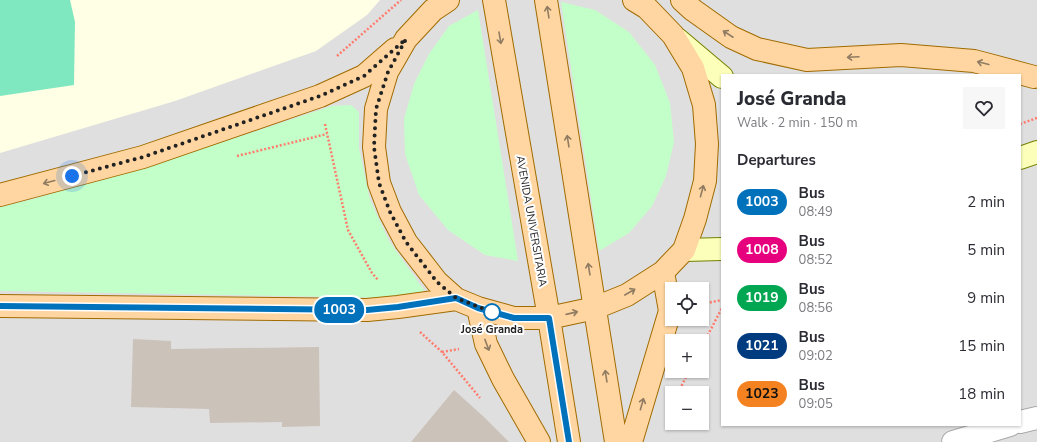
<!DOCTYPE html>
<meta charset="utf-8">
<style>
body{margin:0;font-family:"Nunito Sans",sans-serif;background:#f7f7f7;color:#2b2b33;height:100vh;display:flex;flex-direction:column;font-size:15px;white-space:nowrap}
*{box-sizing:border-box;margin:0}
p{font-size:13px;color:#7c7c81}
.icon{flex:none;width:22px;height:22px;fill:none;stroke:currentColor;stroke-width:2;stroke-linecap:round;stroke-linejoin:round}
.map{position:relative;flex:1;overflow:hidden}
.drawer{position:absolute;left:721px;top:74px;width:300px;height:352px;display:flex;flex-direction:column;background:#fff;border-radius:0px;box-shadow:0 1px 3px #0004}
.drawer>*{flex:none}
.badge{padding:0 8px;border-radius:13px;font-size:14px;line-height:26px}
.tools{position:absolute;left:665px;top:282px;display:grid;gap:8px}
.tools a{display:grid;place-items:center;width:44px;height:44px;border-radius:0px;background:#fff;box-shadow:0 1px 3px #0004;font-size:20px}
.you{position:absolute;width:20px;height:20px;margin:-10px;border:3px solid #fff;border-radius:50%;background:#1a73e8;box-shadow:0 0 0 6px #1a73e833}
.map>.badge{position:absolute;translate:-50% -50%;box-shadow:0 0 0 2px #fff}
h2{padding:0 16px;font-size:15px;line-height:36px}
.round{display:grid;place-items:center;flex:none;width:42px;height:42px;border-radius:0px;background:#f7f7f7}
.head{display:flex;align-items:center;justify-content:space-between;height:68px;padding:0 16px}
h1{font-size:19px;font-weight:800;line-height:30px}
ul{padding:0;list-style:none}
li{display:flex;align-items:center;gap:12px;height:48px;padding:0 16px}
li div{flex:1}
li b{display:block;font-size:15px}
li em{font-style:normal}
li .badge{min-width:44px;font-weight:700;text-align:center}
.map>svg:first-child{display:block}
.residential{fill:#e0dfdf;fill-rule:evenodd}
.education{fill:#ffffe5}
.park{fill:#c3ffc8}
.pitch{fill:#7fe8c0}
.building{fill:#cbc2ba}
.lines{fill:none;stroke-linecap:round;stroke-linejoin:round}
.street-casing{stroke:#a9a9a9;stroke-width:24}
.secondary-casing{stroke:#748200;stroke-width:24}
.primary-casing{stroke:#a06b00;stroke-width:24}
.path{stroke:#ff7c6d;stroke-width:2.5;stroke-dasharray:2 2;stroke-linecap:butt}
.street{stroke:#fff;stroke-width:22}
.secondary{stroke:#fbffba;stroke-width:22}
.primary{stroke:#ffd6a1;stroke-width:22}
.oneway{stroke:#907c62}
.line-casing{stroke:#fff;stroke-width:9}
.line{stroke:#0072bc;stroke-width:6}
.walk{stroke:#222;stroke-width:4;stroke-dasharray:0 7.2}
.stop-dot{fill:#fff;stroke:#0072bc;stroke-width:2}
.labels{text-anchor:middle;stroke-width:4;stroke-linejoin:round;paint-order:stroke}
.street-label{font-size:11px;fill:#222;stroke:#fff}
.stop-label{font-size:11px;font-weight:bold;fill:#222;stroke:#fff}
</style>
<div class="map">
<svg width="1037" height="442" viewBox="0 0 1037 442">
<rect width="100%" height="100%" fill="#f3efe8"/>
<path class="residential" d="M 0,0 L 1037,0 L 1037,442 L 0,442 ZM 722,75 L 1020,75 L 1020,425 L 722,425 ZM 672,289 L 702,289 L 702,319 L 672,319 ZM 672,341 L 702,341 L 702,371 L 672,371 ZM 672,393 L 702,393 L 702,423 L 672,423 Z"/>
<path class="education" d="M 0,0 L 380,0 L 367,15 L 316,51 L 175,101 L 0,153 Z"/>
<path class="park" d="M 561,2 L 595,10 L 629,32 L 655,65 L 670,103 L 674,142 L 666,176 L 652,206 L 629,233 L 599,251 Z
M 478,10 L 518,261 L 485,255 L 448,230 L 419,195 L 405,154 L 404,119 L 414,84 L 429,54 L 449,26 Z
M 351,105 L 359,112 L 359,148 L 370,200 L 389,241 L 424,290 L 420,293 L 388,298 L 0,291 L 0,207 L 33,199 L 235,138 L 332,106 Z"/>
<path class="pitch" d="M 0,0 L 70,0 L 75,22 L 74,85 L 0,96 Z"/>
<path class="building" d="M 133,339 L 171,341 L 171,349 L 319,347 L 320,426 L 282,427 L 282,422 L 210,423 L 209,409 L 131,407 Z
M 454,390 L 484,417 L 509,442 L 411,442 Z"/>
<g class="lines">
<g class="street-casing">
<path id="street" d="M 1020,422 L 1037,418
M 953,442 L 1010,425"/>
</g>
<g class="secondary-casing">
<path id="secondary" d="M 677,39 L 722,77
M 1020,158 L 1037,152
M 684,250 L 722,249"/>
</g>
<g class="primary-casing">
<path id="primary" d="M 448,0 L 433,10 L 406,39 L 387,72 L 376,109 L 374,147 L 379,183 L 390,212 L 406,242 L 437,282 L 456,299 L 478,308 L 514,318 L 549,318 L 595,308 L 627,295 L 663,272 L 684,250 L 695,219 L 705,181 L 707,144 L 704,105 L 693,68 L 673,35 L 647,8 L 634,0
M 494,0 L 549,318 L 569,442
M 546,0 L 616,442
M 682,0 L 693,10 L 731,37 L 757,49 L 807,60 L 901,55 L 974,61 L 1034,77
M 0,195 L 143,157 L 320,96 L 364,76 L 395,49
M 0,306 L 367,310 L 398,307 L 456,299
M 478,308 L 486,344 L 503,379 L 539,442
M 631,442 L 670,311 L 663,272"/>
</g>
<path class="path" d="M 337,56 L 401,0
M 325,124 L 348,230 L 372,273 L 378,280
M 1020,124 L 1037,118
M 237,156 L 327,134
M 702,304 L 722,300
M 420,332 L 442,352 L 480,398
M 702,346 L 722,308
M 442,352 L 459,349
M 678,393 L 689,371"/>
<use href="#street" class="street"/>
<use href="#secondary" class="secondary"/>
<use href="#primary" class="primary"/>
</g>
<defs><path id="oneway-shaft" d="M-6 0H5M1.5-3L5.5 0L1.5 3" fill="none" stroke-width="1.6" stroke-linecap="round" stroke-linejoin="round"/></defs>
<g class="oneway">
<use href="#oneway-shaft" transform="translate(548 12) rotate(-99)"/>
<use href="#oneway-shaft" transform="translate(728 34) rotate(-147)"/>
<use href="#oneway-shaft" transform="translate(500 38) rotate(80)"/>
<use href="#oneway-shaft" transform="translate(853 57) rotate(177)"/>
<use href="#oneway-shaft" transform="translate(983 63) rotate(-166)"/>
<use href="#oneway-shaft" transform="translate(568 141) rotate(-99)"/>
<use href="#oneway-shaft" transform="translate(49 182) rotate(165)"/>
<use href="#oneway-shaft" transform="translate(702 191) rotate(-75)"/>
<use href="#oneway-shaft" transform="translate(589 269) rotate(-99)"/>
<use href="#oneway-shaft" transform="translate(630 292) rotate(-30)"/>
<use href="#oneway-shaft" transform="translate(572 313) rotate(-13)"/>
<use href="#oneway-shaft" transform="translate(487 345) rotate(69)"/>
<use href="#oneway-shaft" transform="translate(606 376) rotate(-99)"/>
<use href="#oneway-shaft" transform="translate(642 404) rotate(-74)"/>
</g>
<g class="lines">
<g class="line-casing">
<path id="line" d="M 0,306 L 367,310 L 398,307 L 456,298 L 478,308 L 514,318 L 549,318 L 569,442"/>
</g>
<use href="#line" class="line"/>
<path class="walk" d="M 72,176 L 143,157 L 320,96 L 364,76 L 406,39 L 388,72 L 376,109 L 374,147 L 379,183 L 390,212 L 406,242 L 437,282 L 456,298 L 492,312"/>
</g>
<circle class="stop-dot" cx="492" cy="312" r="8"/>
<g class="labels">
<g class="street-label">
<text transform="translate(532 221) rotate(80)" y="4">AVENIDA UNIVERSITARIA</text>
</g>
<g class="stop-label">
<text x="492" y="333">José Granda</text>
</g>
</g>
</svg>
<div class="tools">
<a><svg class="icon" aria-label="locate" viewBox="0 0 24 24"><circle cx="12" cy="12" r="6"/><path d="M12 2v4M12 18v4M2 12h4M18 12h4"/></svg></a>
<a>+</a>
<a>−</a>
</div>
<div class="you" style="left:72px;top:176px"></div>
<b class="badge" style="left:339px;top:310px;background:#0072bc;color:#fff">1003</b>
<section class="drawer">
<div class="head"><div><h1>José Granda</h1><p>Walk · 2 min · 150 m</p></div><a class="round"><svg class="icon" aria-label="heart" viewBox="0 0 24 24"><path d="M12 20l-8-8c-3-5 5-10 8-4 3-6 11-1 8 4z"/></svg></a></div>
<h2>Departures</h2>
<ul>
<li><span class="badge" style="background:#0072bc;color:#fff">1003</span><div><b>Bus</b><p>08:49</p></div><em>2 min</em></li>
<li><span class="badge" style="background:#e6007e;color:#fff">1008</span><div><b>Bus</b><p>08:52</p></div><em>5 min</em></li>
<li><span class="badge" style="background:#00a651;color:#fff">1019</span><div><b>Bus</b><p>08:56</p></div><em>9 min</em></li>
<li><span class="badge" style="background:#003b80;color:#fff">1021</span><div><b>Bus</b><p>09:02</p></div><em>15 min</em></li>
<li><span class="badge" style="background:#f58220;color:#111">1023</span><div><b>Bus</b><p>09:05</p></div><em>18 min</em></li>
</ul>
</section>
</div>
